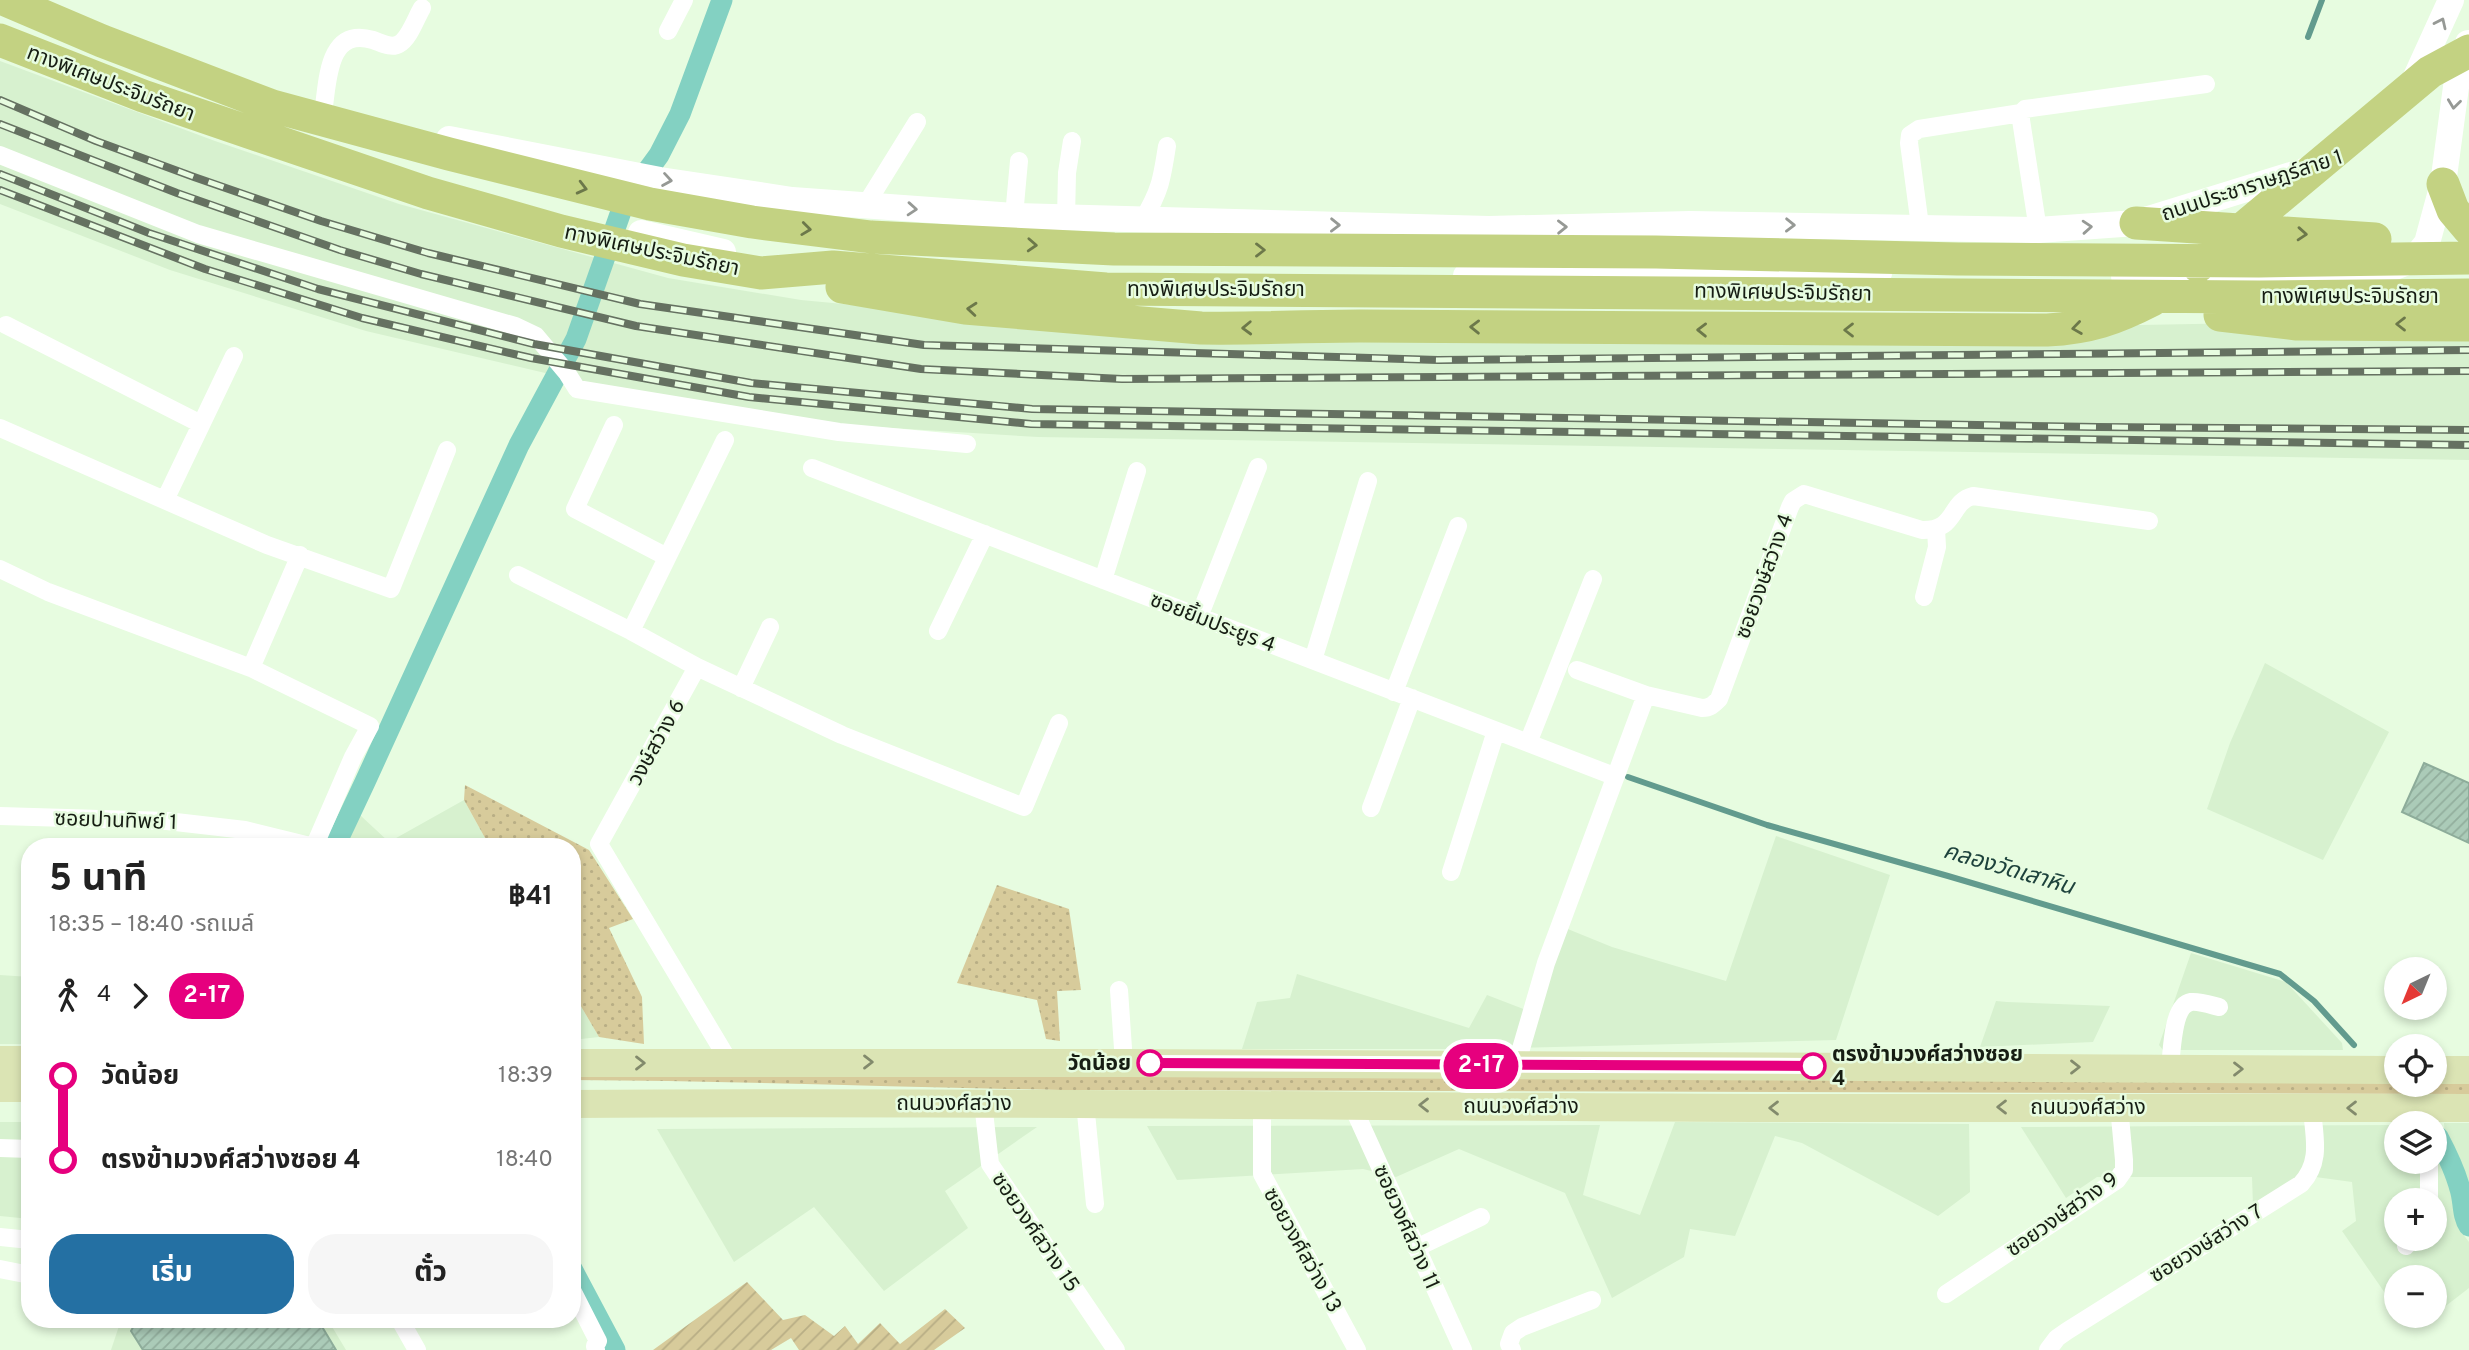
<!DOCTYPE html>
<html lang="th">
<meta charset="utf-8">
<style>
body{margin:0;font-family:Overpass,"Noto Sans Thai",sans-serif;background:#f6f6f6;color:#222;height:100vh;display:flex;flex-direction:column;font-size:26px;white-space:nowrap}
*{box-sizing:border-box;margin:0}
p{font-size:23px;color:#767676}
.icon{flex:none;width:38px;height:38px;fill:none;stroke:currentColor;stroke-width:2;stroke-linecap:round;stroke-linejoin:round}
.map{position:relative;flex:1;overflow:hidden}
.sheet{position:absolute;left:21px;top:838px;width:560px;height:490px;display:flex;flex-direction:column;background:#fff;border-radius:28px;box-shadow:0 4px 10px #0003}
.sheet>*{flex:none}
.badge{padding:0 14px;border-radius:23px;font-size:24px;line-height:46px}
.needle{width:46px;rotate:223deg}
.tools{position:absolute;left:2384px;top:957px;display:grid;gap:14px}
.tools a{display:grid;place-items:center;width:63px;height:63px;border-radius:50%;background:#fff;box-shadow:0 4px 10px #0003;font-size:35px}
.map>.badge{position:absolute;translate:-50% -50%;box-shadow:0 0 0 4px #fff}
.legs{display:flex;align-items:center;gap:10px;height:77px;padding:0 28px;font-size:23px}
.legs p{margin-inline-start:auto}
.overview{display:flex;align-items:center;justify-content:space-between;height:119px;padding:0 28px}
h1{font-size:38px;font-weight:700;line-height:52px}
.primary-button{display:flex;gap:14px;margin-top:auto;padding:14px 28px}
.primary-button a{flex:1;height:80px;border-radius:28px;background:#2470a3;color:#fff;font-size:28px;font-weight:700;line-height:80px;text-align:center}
.primary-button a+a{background:#f6f6f6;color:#222}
ul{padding:0 28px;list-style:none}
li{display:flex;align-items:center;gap:24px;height:84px;font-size:26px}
li i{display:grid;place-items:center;width:10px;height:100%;margin:0 9px;background:currentColor}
li i::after{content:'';width:18px;height:18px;margin:-9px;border:5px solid;border-radius:50%;background:#fff}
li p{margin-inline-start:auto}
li:first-child i{background:linear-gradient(#0000 50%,currentColor 0)}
li:last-child i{background:linear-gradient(currentColor 50%,#0000 0)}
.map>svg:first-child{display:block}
.built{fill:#d7f1cf;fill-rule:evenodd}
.grass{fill:url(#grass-dots)}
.garden{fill:url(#garden-furrows)}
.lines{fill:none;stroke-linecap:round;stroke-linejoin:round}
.stream{stroke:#629b8e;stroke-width:6}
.canal{stroke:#83d1c2;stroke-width:21}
.building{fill:url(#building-hatch);stroke:#8dac9a;stroke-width:2}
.street{stroke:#fff;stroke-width:18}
.secondary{stroke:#fff;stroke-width:26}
.primary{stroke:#dbe4b4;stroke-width:28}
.highway{stroke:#c3d282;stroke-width:33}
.rail-casing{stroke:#657161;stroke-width:8}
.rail{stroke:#e7fce0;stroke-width:5;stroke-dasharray:16;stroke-linecap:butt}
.oneway{stroke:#969995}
.oneway2{stroke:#6c784a}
.oneway3{stroke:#828a6c}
.line-1-casing{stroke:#fff;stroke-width:16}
.line-1{stroke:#e6007e;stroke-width:10}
.stop-1-dot{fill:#fff;stroke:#e6007e;stroke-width:3.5}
.labels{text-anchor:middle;stroke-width:5;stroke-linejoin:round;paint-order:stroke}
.street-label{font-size:21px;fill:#161d13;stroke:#e7fce0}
.stop-label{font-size:21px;font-weight:bold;fill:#161d13;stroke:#e7fce0;text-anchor:start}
.water-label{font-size:23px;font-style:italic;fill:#1d423c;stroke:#e7fce0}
</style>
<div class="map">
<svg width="2469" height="1350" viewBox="0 0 2469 1350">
<defs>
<pattern id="grass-dots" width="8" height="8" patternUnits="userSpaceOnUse" patternTransform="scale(1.75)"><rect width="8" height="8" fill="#d7cb9b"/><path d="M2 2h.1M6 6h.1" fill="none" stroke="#b8ae85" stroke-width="1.8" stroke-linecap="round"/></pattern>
<pattern id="garden-furrows" width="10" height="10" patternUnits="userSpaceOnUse" patternTransform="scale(1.75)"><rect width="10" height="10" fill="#d7cb9b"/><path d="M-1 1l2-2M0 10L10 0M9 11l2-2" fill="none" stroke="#b8ae85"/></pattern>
<pattern id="building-hatch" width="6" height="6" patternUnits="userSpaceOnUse" patternTransform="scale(1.75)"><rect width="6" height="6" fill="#abcbb8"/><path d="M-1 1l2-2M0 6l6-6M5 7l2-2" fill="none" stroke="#92ae9d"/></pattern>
</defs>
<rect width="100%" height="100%" fill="#e7fce0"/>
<path class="built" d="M 0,61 L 215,141 L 399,204 L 668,278 L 801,300 L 1129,331 L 1529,336 L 2469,319 L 2469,460 L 1038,437 L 842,425 L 592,384 L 366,331 L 170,270 L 0,204 Z
M 2265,663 L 2389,732 L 2323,860 L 2207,809 L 2230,743 Z
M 464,800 L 490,847 L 320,847 L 331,833 L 346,802 L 389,842 Z
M 1776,836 L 1890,875 L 1836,1040 L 1477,1049 L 1242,1049 L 1257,1002 L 1290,998 L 1297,974 L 1469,1028 L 1487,995 L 1526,1010 L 1553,923 L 1612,947 L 1726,981 Z
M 2191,953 L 2286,982 L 2342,1043 L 2343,1050 L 2163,1050 L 2159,1045 Z
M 0,975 L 30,977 L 30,1044 L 0,1044 Z
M 572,991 L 599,1037 L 572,1040 Z
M 1996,1001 L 2007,1002 L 2110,1006 L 2093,1042 L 1980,1047 Z
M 0,1122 L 30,1122 L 30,1219 L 0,1216 Z
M 1675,1122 L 1969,1124 L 1970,1192 L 1938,1216 L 1802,1143 L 1775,1136 L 1735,1236 L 1690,1229 L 1684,1257 L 1612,1298 L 1565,1193 L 1459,1149 L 1396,1177 L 1363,1169 L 1177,1180 L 1147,1126 L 1600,1125 L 1583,1195 L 1640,1215 Z
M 2444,1123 L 2469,1123 L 2469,1183 L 2445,1138 Z
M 2396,1125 L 2396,1162 L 2434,1162 L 2434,1147 L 2448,1168 L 2452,1196 L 2462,1233 L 2469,1242 L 2469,1288 L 2434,1315 L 2434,1278 L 2396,1278 L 2396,1309 L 2342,1231 L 2356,1221 L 2352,1182 L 2301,1175 L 2253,1206 L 2252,1177 L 2097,1177 L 2066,1198 L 2021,1127 ZM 2396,1200 L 2434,1200 L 2434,1239 L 2396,1239 Z
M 1037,1127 L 945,1191 L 968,1228 L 884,1291 L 814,1207 L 734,1262 L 657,1129 Z
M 121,1320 L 328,1320 L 346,1350 L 111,1350 Z"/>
<path class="grass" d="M 465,785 L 589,850 L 633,919 L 609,928 L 642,997 L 644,1044 L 599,1037 L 572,991 L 572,847 L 490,847 L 464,800 Z
M 997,885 L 1069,909 L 1081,990 L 1057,991 L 1060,1041 L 1046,1039 L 1037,1000 L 957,983 Z
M 572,1075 L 2396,1081 L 2396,1085 L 2434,1085 L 2434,1081 L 2469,1081 L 2469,1094 L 1060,1090 C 897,1087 735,1081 572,1080 Z"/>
<path class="garden" d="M 747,1282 L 783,1320 L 805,1315 L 834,1336 L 845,1326 L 858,1344 L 880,1323 L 900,1344 L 945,1309 L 965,1328 L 934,1350 L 799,1350 L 791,1338 L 771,1350 L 653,1350 Z"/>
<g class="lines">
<path class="stream" d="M 2308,37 L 2322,0
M 1628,777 L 1767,825 L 1948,876 L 2280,974 L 2314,1001 L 2354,1045"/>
<path class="canal" d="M 330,847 L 341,833 L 365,782 L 519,445 L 576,339 L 624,203 L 659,155 L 680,114 L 722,0
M 2438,1137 C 2447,1154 2455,1170 2460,1189 C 2464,1201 2462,1216 2469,1226
M 572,1269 L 615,1350"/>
</g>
<path class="building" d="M 2424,763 L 2469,783 L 2469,843 L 2402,812 Z
M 137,1320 L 318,1320 L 336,1350 L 143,1350 L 131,1331 Z"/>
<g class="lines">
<path class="street" d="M 668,31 L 684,0
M 324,106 C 328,77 329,27 373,40 C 380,42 391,49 399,44 C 409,39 416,18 422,8
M 0,155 L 198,234 L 515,326 L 536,336 L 567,373 L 577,389 L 839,432 L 967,444
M 865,206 L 917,122
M 1014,216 L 1019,161
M 1066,218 L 1067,173 L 1072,141
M 1142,221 C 1160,192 1162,179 1167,146
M 1920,226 L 1909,143 L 1910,135 L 1919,129 L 2021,113
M 2038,230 L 2021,120 L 2021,113 L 2025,109 L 2206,84
M 6,325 L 201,424
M 614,425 L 575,509 L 667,557
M 0,428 L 267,545 L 391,589 L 447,450
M 725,440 L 631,631 L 697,667 L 599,844 L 730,1063
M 812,468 L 1614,776
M 165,500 L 234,356
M 0,569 L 48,592 L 251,668 L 370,726 L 353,757 L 314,847
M 518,575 L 631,631
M 1103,580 L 1137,471
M 1924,597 L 1937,547 L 1936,529
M 1199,617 L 1258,467
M 938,631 L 985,534
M 1313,660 L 1368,481
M 697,667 L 842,735 L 1024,807 L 1059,723
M 251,668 L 300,555
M 1577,670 L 1646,695 L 1702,708 C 1710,708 1713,705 1719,699 L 1790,507 L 1793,501 L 1804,494 L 1922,530 C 1957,531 1949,502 1973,496 L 2149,521
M 741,688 L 770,627
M 1394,692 L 1458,526
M 1528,743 L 1593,579
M 1371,808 L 1412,698
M 0,816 L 167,821 L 245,830 L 314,847
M 1451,872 L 1496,731
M 1119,990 L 1124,1063
M 1516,1066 L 1546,963 L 1646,695
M 2170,1068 C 2172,1052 2172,1005 2191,1002 C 2199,1001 2211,1005 2219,1007
M 983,1103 L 990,1164 L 1116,1350
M 1085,1103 L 1095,1204
M 1262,1104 L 1262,1174 L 1357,1350
M 1352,1105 L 1463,1350
M 0,1148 L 30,1149
M 2429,1200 L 2429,1162
M 0,1237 L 30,1240
M 2406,1246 L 2411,1239
M 1416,1248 L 1481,1217
M 0,1269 L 30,1275
M 572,1290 L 598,1341 L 595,1346 L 596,1350
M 1946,1294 L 2117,1180 L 2124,1170 L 2124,1160 L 2119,1106
M 400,1320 L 417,1350
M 1512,1350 L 1509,1344 L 1513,1333 L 1522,1327 L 1592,1300
M 2048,1350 L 2057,1338 L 2067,1331 L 2301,1184 C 2322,1161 2314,1137 2312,1109"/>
<path class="secondary" d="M 2411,88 L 2451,0
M 449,139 L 660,180 L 792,200 L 1014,216 L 1489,229 L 1690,224 L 2038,230 L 2136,223 L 2307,170
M 641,233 L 723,252
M 1466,276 L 1879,273
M 2124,276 L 2322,279 L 2381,272 L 2405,263 L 2418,254 L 2427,243 L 2443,184 L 2456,87 L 2468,43"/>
<path class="primary" d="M 0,1060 L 30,1060
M 572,1063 L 1124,1063 L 2396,1070
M 2434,1070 L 2469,1070
M 0,1088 L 30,1088
M 572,1104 C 976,1101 1379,1107 1783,1108 C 2012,1109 2240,1107 2469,1108"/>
<path class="highway" d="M 6,0 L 102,41 L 272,106 L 449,154 L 650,204 L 752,222 L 871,237 L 1114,249 L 1656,252 L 1958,259 L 2259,261 L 2469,258
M 0,40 L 143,96 L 428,193 L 561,231 L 683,260 L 761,273 L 833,267 L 1106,289 L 2259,297 L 2469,295
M 2443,184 L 2453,210 L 2469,229
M 2136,223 L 2375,239
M 2198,266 L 2430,72 L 2469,51
M 842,287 L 965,308 L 1201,328 C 1254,329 1307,326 1360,326 C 1589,329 1818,330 2047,330 C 2089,328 2115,319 2152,300
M 2220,315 L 2297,324 L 2469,325"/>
<g class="rail-casing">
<path id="rail" d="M 0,100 L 96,141 L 194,177 L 321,221 L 428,253 L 640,304 L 924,345 L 1438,360 L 2469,350
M 0,124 L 177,193 L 340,250 L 421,274 L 636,326 L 921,369 L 1122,379 L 2469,371
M 0,174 L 149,233 L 318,289 L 534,344 L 751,383 L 1032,409 L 2097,427 L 2469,430
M 0,190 L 205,269 L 362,318 L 531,358 L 749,397 L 1031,424 L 2469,445"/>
</g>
<use href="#rail" class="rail"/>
</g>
<defs><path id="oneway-chevron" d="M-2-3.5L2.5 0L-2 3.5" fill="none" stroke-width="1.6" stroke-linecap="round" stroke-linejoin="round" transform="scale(1.75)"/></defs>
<g class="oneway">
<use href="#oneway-chevron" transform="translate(2441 23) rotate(-65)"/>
<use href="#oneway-chevron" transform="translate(2454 104) rotate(97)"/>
<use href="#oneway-chevron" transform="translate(667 180) rotate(9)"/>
<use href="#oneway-chevron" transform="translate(912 209) rotate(4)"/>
<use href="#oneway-chevron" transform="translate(1335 225) rotate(1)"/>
<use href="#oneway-chevron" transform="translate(1790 225) rotate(1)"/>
<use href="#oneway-chevron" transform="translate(1562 227) rotate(-1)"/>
<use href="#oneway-chevron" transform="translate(2087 227) rotate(-4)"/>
</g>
<g class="oneway2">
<use href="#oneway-chevron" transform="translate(582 188) rotate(14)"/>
<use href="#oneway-chevron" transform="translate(806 229) rotate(7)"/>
<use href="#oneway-chevron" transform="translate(2302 234) rotate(4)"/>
<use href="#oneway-chevron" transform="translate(1032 245) rotate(3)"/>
<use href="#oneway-chevron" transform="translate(1260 250)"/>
<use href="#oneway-chevron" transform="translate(972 309) rotate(-175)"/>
<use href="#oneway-chevron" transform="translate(2401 324) rotate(-180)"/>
<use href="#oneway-chevron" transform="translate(1475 327) rotate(-179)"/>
<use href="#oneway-chevron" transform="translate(1247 328) rotate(178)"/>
<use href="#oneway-chevron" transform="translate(2077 328) rotate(172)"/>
<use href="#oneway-chevron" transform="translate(1702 330) rotate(-179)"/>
<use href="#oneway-chevron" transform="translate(1849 330) rotate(180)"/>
</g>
<g class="oneway3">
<use href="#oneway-chevron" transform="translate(868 1062)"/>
<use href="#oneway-chevron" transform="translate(640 1063)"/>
<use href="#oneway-chevron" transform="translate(2075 1067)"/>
<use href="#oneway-chevron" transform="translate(2238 1069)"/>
<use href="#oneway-chevron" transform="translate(1424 1105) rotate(-180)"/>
<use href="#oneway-chevron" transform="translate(2002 1107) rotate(180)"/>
<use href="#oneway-chevron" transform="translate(1774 1108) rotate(-180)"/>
<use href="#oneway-chevron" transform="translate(2352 1108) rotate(180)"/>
</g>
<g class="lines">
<g class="line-1-casing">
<path id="line-1" d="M 1150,1063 L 1813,1066"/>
</g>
<use href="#line-1" class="line-1"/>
</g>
<g class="stop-1-dot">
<circle cx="1150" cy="1063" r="12"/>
<circle cx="1813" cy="1066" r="12"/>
</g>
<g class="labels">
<g class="street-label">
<text transform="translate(111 83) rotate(21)" y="7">ทางพิเศษประจิมรัถยา</text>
<text transform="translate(2252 185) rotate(-18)" y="7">ถนนประชาราษฎร์สาย 1</text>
<text transform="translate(652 250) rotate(12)" y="7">ทางพิเศษประจิมรัถยา</text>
<text x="1216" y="296">ทางพิเศษประจิมรัถยา</text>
<text transform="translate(1783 292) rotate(1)" y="7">ทางพิเศษประจิมรัถยา</text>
<text x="2350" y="303">ทางพิเศษประจิมรัถยา</text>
<text transform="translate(1764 576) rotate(-70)" y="7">ซอยวงษ์สว่าง 4</text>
<text transform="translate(1213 622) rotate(21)" y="7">ซอยยิ้มประยูร 4</text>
<text transform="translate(656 742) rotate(-61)" y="7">วงษ์สว่าง 6</text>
<text transform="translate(116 820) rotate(2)" y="7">ซอยปานทิพย์ 1</text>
<text x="954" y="1110">ถนนวงศ์สว่าง</text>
<text x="1521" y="1113">ถนนวงศ์สว่าง</text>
<text x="2088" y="1114">ถนนวงศ์สว่าง</text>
<text transform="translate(2062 1214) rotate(-35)" y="7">ซอยวงษ์สว่าง 9</text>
<text transform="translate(1407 1227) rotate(66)" y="7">ซอยวงศ์สว่าง 11</text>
<text transform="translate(1036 1232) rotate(56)" y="7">ซอยวงศ์สว่าง 15</text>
<text transform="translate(2206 1243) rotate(-32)" y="7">ซอยวงษ์สว่าง 7</text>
<text transform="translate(1303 1250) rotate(61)" y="7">ซอยวงศ์สว่าง 13</text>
</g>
<g class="stop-label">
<text x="1832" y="1061">ตรงข้ามวงศ์สว่างซอย<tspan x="1832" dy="24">4</tspan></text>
<text x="1131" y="1070" text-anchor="end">วัดน้อย</text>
</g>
<g class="water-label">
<text transform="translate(2009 868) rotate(16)" y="8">คลองวัดเสาหิน</text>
</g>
</g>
</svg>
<div class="tools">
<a><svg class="needle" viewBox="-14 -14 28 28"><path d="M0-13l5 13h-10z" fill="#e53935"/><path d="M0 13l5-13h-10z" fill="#767676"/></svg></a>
<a><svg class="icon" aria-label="locate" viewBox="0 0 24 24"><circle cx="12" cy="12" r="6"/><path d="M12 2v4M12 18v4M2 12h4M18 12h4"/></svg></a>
<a><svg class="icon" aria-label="layers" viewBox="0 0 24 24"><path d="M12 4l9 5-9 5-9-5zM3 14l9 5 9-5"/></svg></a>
<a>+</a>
<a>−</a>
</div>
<b class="badge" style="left:1481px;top:1066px;background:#e6007e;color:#fff">2-17</b>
<section class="sheet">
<div class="overview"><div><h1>5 นาที</h1><p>18:35 – 18:40 · รถเมล์</p></div><b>฿41</b></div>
<div class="legs"><svg class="icon" aria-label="walk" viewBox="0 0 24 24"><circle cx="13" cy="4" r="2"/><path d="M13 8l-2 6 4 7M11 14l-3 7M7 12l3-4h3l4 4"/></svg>4<svg class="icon" aria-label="forward" viewBox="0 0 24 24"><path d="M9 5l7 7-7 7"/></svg><b class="badge" style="background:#e6007e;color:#fff">2-17</b></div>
<ul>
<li><i style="color:#e6007e"></i><b>วัดน้อย</b><p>18:39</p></li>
<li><i style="color:#e6007e"></i><b>ตรงข้ามวงศ์สว่างซอย 4</b><p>18:40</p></li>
</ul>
<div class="primary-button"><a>เริ่ม</a><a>ตั๋ว</a></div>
</section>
</div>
